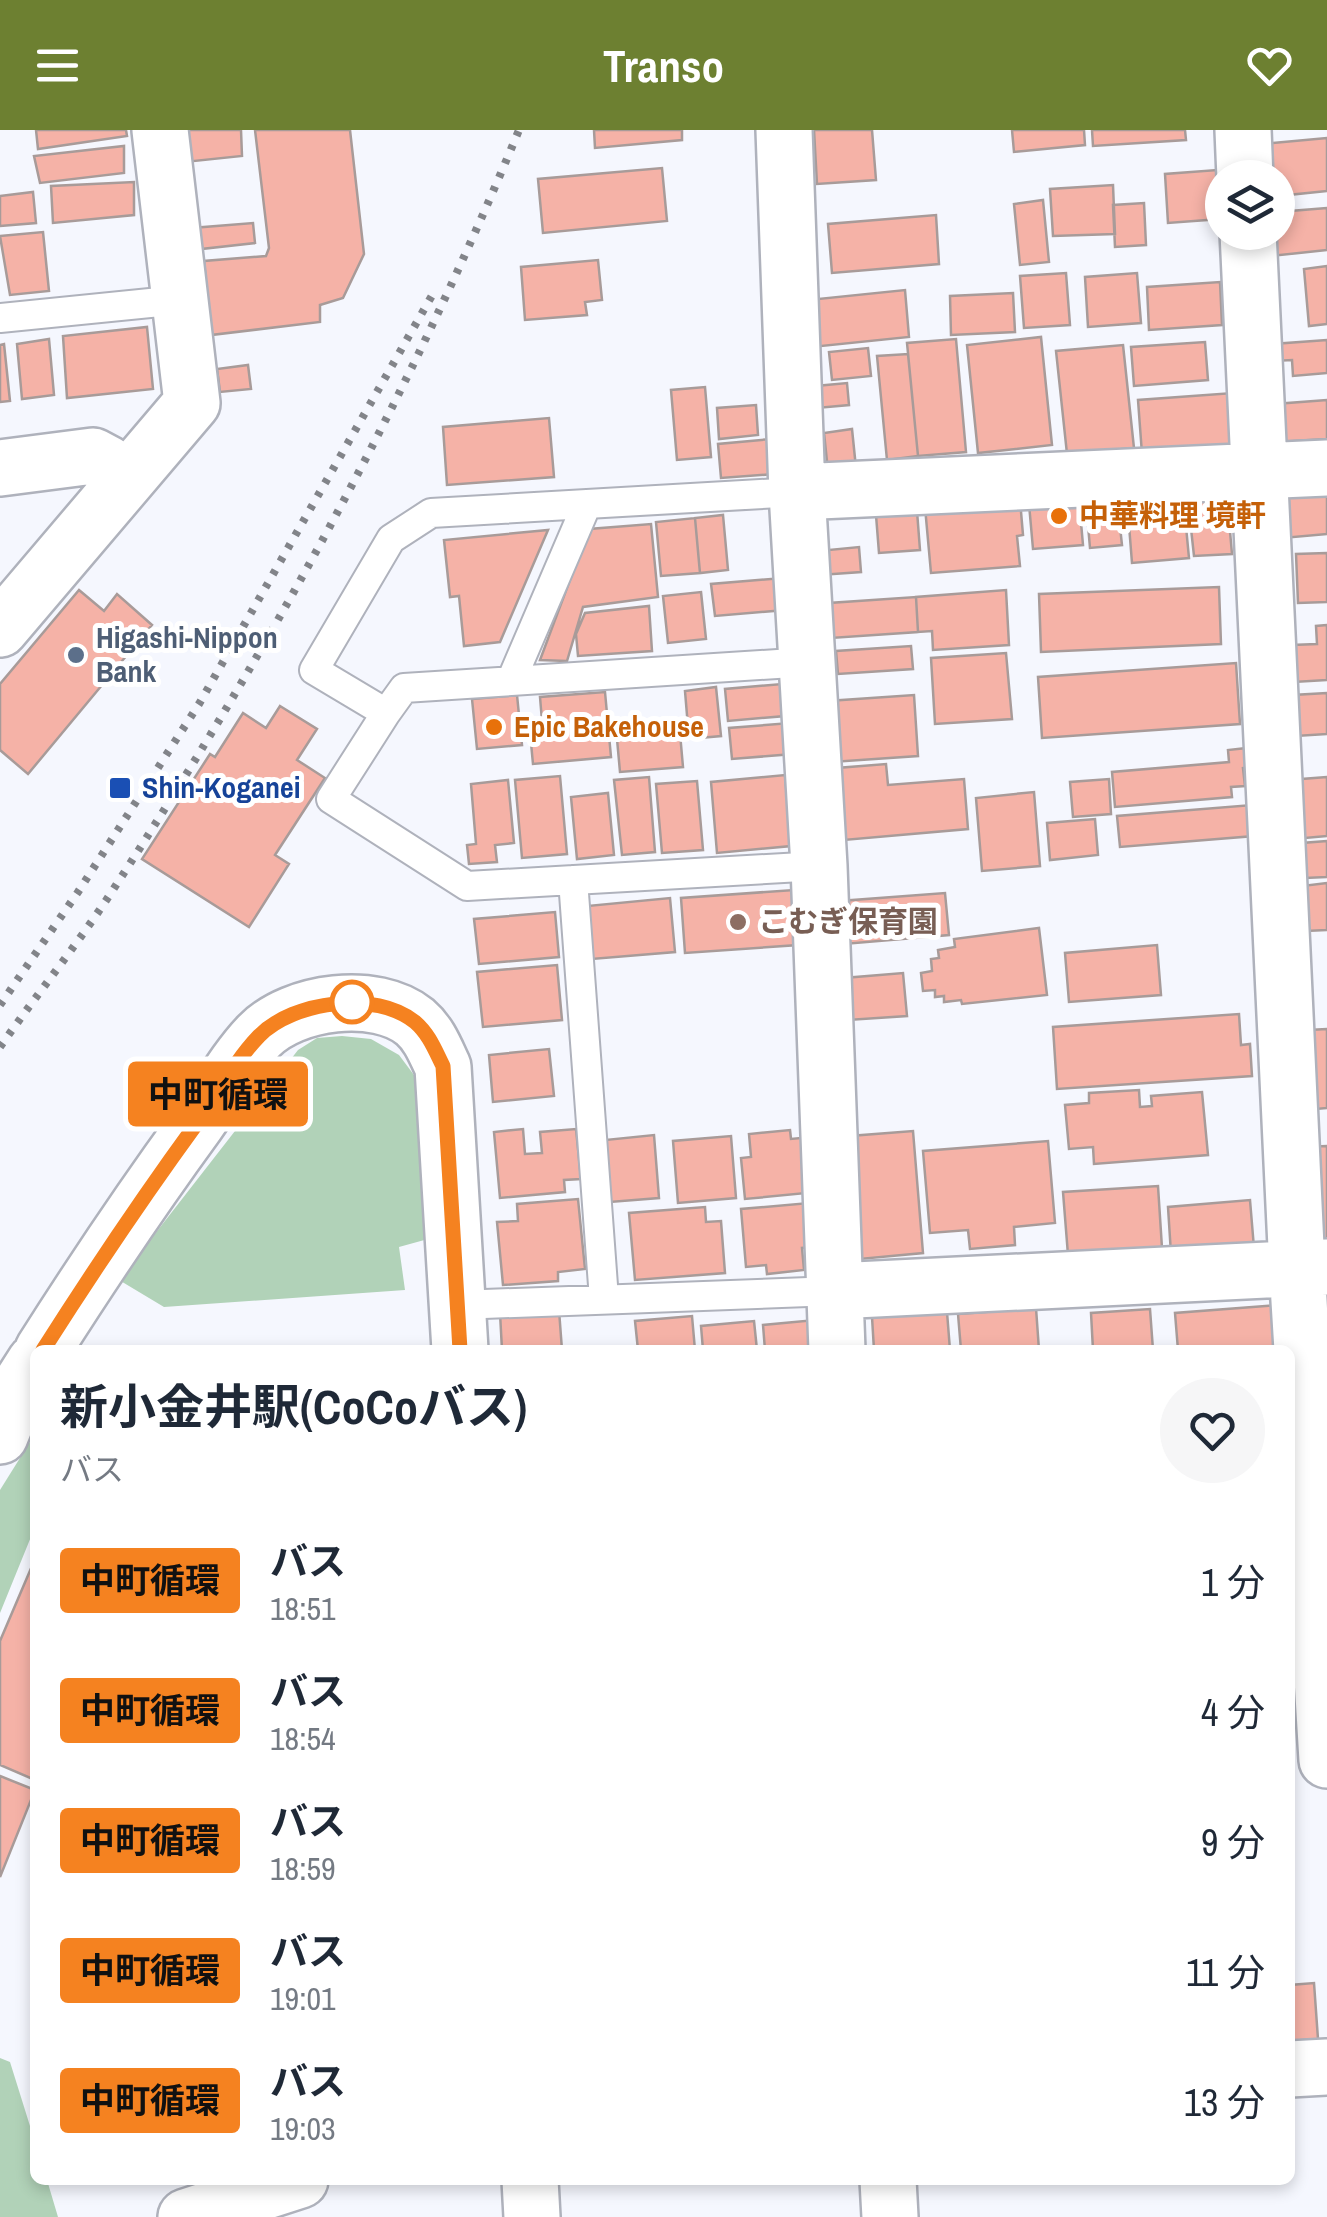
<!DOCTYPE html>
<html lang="ja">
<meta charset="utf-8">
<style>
body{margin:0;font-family:"Archivo Narrow","Noto Sans JP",sans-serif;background:#f6f6f7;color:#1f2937;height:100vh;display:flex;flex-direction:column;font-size:38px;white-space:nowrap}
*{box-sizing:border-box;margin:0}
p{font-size:32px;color:#747a83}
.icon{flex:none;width:55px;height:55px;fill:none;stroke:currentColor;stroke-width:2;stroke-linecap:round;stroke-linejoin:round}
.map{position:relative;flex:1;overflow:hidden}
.details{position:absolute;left:30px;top:1215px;width:1265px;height:840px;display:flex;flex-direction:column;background:#fff;border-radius:15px;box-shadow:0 5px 15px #0003}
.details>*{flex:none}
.badge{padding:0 20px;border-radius:8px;font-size:35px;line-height:65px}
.controls{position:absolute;left:1205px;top:30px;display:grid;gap:20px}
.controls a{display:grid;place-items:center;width:90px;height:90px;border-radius:50%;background:#fff;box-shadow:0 5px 15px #0003;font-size:50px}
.map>.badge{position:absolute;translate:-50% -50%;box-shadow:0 0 0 5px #fff}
.round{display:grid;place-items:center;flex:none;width:105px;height:105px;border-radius:52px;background:#f6f6f7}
.headline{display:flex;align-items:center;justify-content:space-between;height:170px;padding:0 30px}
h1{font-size:48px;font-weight:700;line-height:75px}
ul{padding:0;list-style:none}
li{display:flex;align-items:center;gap:30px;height:130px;padding:0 30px}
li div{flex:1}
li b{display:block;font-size:38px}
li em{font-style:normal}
li .badge{min-width:110px;font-weight:700;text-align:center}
header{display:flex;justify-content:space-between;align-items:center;height:130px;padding:0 30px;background:#6d8031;color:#fff;font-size:45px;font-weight:700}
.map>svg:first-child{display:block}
.green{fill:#b1d2b8}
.building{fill:#f5b2a7;stroke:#a89b99;stroke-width:2.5}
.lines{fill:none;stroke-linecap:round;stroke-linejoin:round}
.service-casing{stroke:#afb2bc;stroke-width:32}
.minor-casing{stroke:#afb2bc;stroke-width:60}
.tertiary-casing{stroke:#afb2bc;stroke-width:60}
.service{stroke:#fff;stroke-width:28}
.minor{stroke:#fff;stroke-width:55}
.tertiary{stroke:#fff;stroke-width:55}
.rail{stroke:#828489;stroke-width:8;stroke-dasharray:5 10;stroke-linecap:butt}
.line-casing{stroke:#fff;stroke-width:22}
.line{stroke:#f58220;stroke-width:15}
.food-dot{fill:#e8710a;stroke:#fff;stroke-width:4}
.service-dot{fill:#5c6f8a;stroke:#fff;stroke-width:4}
.transit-dot{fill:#1a4fb4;stroke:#fff;stroke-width:4}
.education-dot{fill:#8d6e63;stroke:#fff;stroke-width:4}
.stop-dot{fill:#fff;stroke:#f58220;stroke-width:5}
.labels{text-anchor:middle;stroke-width:10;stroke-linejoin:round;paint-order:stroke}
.food-label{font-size:30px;font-weight:bold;fill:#c56008;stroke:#fff;text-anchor:start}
.service-label{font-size:30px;font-weight:bold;fill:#4e5e75;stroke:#fff;text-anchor:start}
.transit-label{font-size:30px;font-weight:bold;fill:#164399;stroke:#fff;text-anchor:start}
.education-label{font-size:30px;font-weight:bold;fill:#785e54;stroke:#fff;text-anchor:start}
</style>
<header><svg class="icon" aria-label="menu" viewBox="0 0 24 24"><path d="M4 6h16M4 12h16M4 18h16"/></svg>Transo<svg class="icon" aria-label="heart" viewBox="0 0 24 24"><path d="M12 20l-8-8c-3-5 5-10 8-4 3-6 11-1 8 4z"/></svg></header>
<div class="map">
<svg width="1327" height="2087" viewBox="0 0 1327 2087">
<rect width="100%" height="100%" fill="#f5f7fe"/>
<path class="green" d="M 342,906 L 371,909 L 399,925 L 417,949 L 428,1109 L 399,1117 L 405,1160 L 164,1177 L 119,1150 L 298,920 L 317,908 Z
M 35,1304 L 35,1397 L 0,1483 L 0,1360 Z
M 0,1928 L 10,1932 L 35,2012 L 35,2050 L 47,2050 L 58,2087 L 0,2087 Z"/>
<path class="building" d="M 36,0 L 126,0 L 127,6 L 38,19 Z
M 181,0 L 241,0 L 242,26 L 185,32 Z
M 255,0 L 350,0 L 364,124 L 343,168 L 320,175 L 320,192 L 211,205 L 204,131 L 266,126 L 269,118 Z
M 594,0 L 682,0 L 682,10 L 595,18 Z
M 814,0 L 872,0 L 876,50 L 817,54 Z
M 1012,0 L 1084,0 L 1085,15 L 1014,22 Z
M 1092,0 L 1185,0 L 1186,10 L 1093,16 Z
M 1327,8 L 1327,61 L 1278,66 L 1278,48 L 1264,48 L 1261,14 Z
M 124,16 L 124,43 L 40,53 L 34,26 Z
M 662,38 L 667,91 L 543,103 L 538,49 Z
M 1217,40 L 1220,89 L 1168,93 L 1165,44 Z
M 134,52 L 134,85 L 53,93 L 51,56 Z
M 1113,55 L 1115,104 L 1053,106 L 1050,59 Z
M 33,62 L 36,93 L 0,96 L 0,66 Z
M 1043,70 L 1049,132 L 1020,135 L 1014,74 Z
M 1144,73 L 1146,115 L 1115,117 L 1113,75 Z
M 1327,78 L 1327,120 L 1271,126 L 1269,102 L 1278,102 L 1278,82 Z
M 936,85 L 939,134 L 832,143 L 828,94 Z
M 253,93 L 255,113 L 192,120 L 192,98 Z
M 43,102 L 49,161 L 10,165 L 0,106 Z
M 598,130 L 602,170 L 585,172 L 587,185 L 525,190 L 521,137 Z
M 1327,136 L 1327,194 L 1309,196 L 1304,139 Z
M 1066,143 L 1070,195 L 1024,198 L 1020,146 Z
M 1137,143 L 1141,193 L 1088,197 L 1085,147 Z
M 1220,152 L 1222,195 L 1149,200 L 1147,157 Z
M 905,160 L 909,207 L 812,217 L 808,170 Z
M 1013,163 L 1015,202 L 951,205 L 950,166 Z
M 147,197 L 153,259 L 67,268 L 63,206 Z
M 1041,207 L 1052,315 L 978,323 L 967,215 Z
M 49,209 L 54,265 L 22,269 L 17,214 Z
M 956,209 L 966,322 L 918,326 L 907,213 Z
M 1327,210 L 1327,243 L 1293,246 L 1292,230 L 1274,231 L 1273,214 Z
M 1205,212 L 1208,250 L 1134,256 L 1131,217 Z
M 4,214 L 10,271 L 0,272 L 0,215 Z
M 1123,215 L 1134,318 L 1067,324 L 1056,221 Z
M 868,218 L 871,246 L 832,250 L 829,222 Z
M 908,224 L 918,326 L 887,330 L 877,226 Z
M 248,235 L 251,259 L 220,262 L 217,239 Z
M 847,253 L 849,275 L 817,278 L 816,256 Z
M 705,257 L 711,327 L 677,330 L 671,260 Z
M 1233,263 L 1237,316 L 1142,324 L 1138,270 Z
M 1327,270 L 1327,309 L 1277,312 L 1275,274 Z
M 756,275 L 758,305 L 719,309 L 717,278 Z
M 549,288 L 554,347 L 447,355 L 443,297 Z
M 852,299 L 856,338 L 828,341 L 824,303 Z
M 771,309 L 774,344 L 721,348 L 718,314 Z
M 1327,355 L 1327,404 L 1283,408 L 1279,360 Z
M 1183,365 L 1189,428 L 1132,433 L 1127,370 Z
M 1227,367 L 1232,424 L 1194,426 L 1188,371 Z
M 1117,369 L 1122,415 L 1090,418 L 1086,372 Z
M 1020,370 L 1023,405 L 1017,406 L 1020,436 L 931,443 L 925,377 Z
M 1079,370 L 1083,415 L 1033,419 L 1029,374 Z
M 917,381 L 920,420 L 879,423 L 876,385 Z
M 723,385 L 728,440 L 700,443 L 695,388 Z
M 695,388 L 700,443 L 661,446 L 656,392 Z
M 651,394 L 658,467 L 583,477 L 567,531 L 540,530 L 589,399 Z
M 548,400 L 500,512 L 464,516 L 459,466 L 450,467 L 444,410 Z
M 859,417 L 861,442 L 820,445 L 818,421 Z
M 1327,423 L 1327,472 L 1298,473 L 1296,424 Z
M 782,448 L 785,480 L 715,486 L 711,454 Z
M 1219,457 L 1221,514 L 1041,522 L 1039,464 Z
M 79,460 L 104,481 L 117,464 L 152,495 L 28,644 L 0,620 L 0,554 Z
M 1006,460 L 1009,515 L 933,520 L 932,501 L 918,502 L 916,467 Z
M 701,462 L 706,509 L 668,513 L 663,466 Z
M 916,467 L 918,502 L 831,508 L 829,473 Z
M 649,476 L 652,521 L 578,526 L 576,504 L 585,483 Z
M 1327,495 L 1327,550 L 1294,552 L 1292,515 L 1317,514 L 1316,496 Z
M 911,516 L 913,539 L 838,544 L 836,521 Z
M 1006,523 L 1012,589 L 935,594 L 931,528 Z
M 1236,533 L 1240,594 L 1042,608 L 1038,547 Z
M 782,554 L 785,586 L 728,591 L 725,559 Z
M 716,557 L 721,606 L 689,609 L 685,561 Z
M 605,562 L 611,627 L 533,634 L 529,592 L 542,591 L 540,567 Z
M 1327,563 L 1327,604 L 1296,606 L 1293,565 Z
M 517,565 L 522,615 L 477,619 L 472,569 Z
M 914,565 L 918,626 L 832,632 L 828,571 Z
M 280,576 L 317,599 L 297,630 L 325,648 L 275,725 L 289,734 L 249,797 L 142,729 L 210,624 L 215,627 L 243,583 L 266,598 Z
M 679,592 L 683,637 L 620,642 L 616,598 Z
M 790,593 L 793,624 L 732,629 L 729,598 Z
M 1256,617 L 1258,636 L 1243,638 L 1245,656 L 1231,657 L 1232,667 L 1115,677 L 1112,642 L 1229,632 L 1228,620 Z
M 886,634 L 888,655 L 964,649 L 968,699 L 844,710 L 837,638 Z
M 785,645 L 791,716 L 717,723 L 711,652 Z
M 560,646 L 567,724 L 522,728 L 515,650 Z
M 649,647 L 655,722 L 622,725 L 614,650 Z
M 1327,647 L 1327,706 L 1294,709 L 1289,650 Z
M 1109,649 L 1111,684 L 1073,687 L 1070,652 Z
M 508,650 L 514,713 L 495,715 L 497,732 L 469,734 L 467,715 L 476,714 L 471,654 Z
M 697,651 L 703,720 L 662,723 L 656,654 Z
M 1034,662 L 1040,736 L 982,741 L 976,668 Z
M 608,663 L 614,725 L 577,729 L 571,667 Z
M 1252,675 L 1254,706 L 1120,717 L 1117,686 Z
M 1095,689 L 1098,725 L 1050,730 L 1047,693 Z
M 1327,711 L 1327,747 L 1305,748 L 1302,713 Z
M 1327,753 L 1327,800 L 1306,801 L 1302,756 Z
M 794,760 L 798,815 L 685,823 L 681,768 Z
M 945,763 L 949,805 L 844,814 L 840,771 Z
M 670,768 L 675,822 L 592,829 L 587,776 Z
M 555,782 L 559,827 L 479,834 L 474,789 Z
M 1039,798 L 1047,865 L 962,874 L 961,870 L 944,872 L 944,866 L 935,867 L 935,860 L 923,861 L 921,843 L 932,841 L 931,829 L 939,828 L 938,820 L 955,817 L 954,809 Z
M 1157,815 L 1161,865 L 1069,872 L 1065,823 Z
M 557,835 L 562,890 L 483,897 L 477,842 Z
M 903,843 L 907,886 L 848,890 L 844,848 Z
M 1239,884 L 1241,915 L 1250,914 L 1252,946 L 1057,959 L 1053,897 Z
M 1327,899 L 1327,978 L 1316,979 L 1309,900 Z
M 549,919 L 554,966 L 493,972 L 489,925 Z
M 1139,960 L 1140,977 L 1152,976 L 1151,966 L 1202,962 L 1208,1025 L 1094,1034 L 1093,1017 L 1069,1019 L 1065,975 L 1089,973 L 1089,963 Z
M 523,999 L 525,1024 L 542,1023 L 540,1002 L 576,999 L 581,1049 L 564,1050 L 565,1062 L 500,1068 L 494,1002 Z
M 790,1000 L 791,1009 L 811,1007 L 817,1062 L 745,1069 L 741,1028 L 751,1027 L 749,1004 Z
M 913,1001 L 923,1123 L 860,1129 L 850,1006 Z
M 654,1005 L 659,1068 L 610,1072 L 605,1010 Z
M 731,1006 L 736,1068 L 678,1073 L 673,1011 Z
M 1048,1011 L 1055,1093 L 1014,1097 L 1015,1115 L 970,1119 L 968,1100 L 930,1103 L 923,1021 Z
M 1327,1016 L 1327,1118 L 1315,1119 L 1306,1017 Z
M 1158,1056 L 1162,1118 L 1068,1125 L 1063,1062 Z
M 578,1069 L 585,1139 L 558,1142 L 558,1151 L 503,1155 L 497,1092 L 518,1091 L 517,1074 Z
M 1250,1070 L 1254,1118 L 1171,1124 L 1168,1077 Z
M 809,1073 L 814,1117 L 802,1118 L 804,1140 L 767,1144 L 766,1135 L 746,1137 L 741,1079 Z
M 705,1077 L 706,1092 L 721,1091 L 725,1143 L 635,1150 L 629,1083 Z
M 1277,1175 L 1280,1217 L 1265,1220 L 1178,1220 L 1175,1183 Z
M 1036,1178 L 1039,1220 L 961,1220 L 958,1184 Z
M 1150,1179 L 1153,1220 L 1093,1220 L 1091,1183 Z
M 559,1180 L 562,1220 L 502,1220 L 500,1183 Z
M 947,1182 L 950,1220 L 874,1220 L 872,1187 Z
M 692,1186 L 695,1220 L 638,1220 L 635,1191 Z
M 815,1190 L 818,1220 L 765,1220 L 763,1195 Z
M 754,1191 L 757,1220 L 703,1220 L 701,1196 Z
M 35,1429 L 35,1650 L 0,1635 L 0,1511 Z
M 0,1646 L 35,1660 L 0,1747 Z
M 1314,1853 L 1318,1909 L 1290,1911 L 1290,1855 Z"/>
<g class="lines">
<g class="service-casing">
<path id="service" d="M 0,188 L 180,170
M 797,362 L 431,383 L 391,409 L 314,540 L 386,583 L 331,669 L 467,756 L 819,736
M 511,551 L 587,374
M 386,583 L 404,558 L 808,532
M 573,750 L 604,1169
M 458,1175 L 835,1161"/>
</g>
<g class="minor-casing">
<path id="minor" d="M 784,0 L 797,362 L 819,736 L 837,1220
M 1243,0 L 1245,48
M 1248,102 L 1297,1138 L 1327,1630
M 0,338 L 93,326 L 108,334 L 123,354
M 797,362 L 1327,338
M 0,499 L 192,273 L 160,0
M 835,1161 L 1327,1137
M 1290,1939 L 1327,1937
M 530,2050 L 532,2087
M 888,2050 L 890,2087
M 186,2087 L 300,2050"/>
</g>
<g class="tertiary-casing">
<path id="tertiary" d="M 43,1220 C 92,1143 143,1067 197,993 C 217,965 235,931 259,906 C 293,871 376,860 415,892 C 429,904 435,920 443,937 L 460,1220
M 0,1306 L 21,1254 L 35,1232"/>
</g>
<use href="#service" class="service"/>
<use href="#minor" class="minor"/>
<use href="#tertiary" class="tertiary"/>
<path class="rail" d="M 0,875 L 78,762 L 199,574 L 434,162
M 0,917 C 35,867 73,820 107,769 C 267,524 407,271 519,0"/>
</g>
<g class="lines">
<g class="line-casing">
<path id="line" d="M 43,1220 C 92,1143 143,1067 197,993 C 217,965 235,931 259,906 C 293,871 376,860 415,892 C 429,904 435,920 443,936 L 460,1220"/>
</g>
<use href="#line" class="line"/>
</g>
<g class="food-dot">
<circle cx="1059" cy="386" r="10"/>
<circle cx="494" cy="597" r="10"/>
</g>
<circle class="service-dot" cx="76" cy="525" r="10"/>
<rect class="transit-dot" x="108" y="646" width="24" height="24" rx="5"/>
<circle class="education-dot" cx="738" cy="792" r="10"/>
<circle class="stop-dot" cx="352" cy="872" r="20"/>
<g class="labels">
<g class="food-label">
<text x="1079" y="396">中華料理 境軒</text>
<text x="514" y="607">Epic Bakehouse</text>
</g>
<g class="service-label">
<text x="96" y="518">Higashi-Nippon<tspan x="96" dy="34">Bank</tspan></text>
</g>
<g class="transit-label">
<text x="142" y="668">Shin-Koganei</text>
</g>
<g class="education-label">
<text x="758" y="802">こむぎ保育園</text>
</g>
</g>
</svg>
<div class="controls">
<a><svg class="icon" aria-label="layers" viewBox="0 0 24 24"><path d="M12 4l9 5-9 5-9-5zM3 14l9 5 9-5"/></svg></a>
</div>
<b class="badge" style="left:218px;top:964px;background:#f58220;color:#111">中町循環</b>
<section class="details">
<div class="headline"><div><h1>新小金井駅(CoCoバス)</h1><p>バス</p></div><a class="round"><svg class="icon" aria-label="heart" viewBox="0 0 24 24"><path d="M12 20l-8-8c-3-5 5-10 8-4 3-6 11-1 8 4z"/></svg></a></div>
<ul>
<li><span class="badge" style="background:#f58220;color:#111">中町循環</span><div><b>バス</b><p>18:51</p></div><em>1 分</em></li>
<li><span class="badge" style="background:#f58220;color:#111">中町循環</span><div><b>バス</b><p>18:54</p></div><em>4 分</em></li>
<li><span class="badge" style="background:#f58220;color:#111">中町循環</span><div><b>バス</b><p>18:59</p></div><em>9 分</em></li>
<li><span class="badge" style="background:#f58220;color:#111">中町循環</span><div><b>バス</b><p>19:01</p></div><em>11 分</em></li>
<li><span class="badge" style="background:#f58220;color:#111">中町循環</span><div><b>バス</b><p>19:03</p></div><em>13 分</em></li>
</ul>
</section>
</div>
